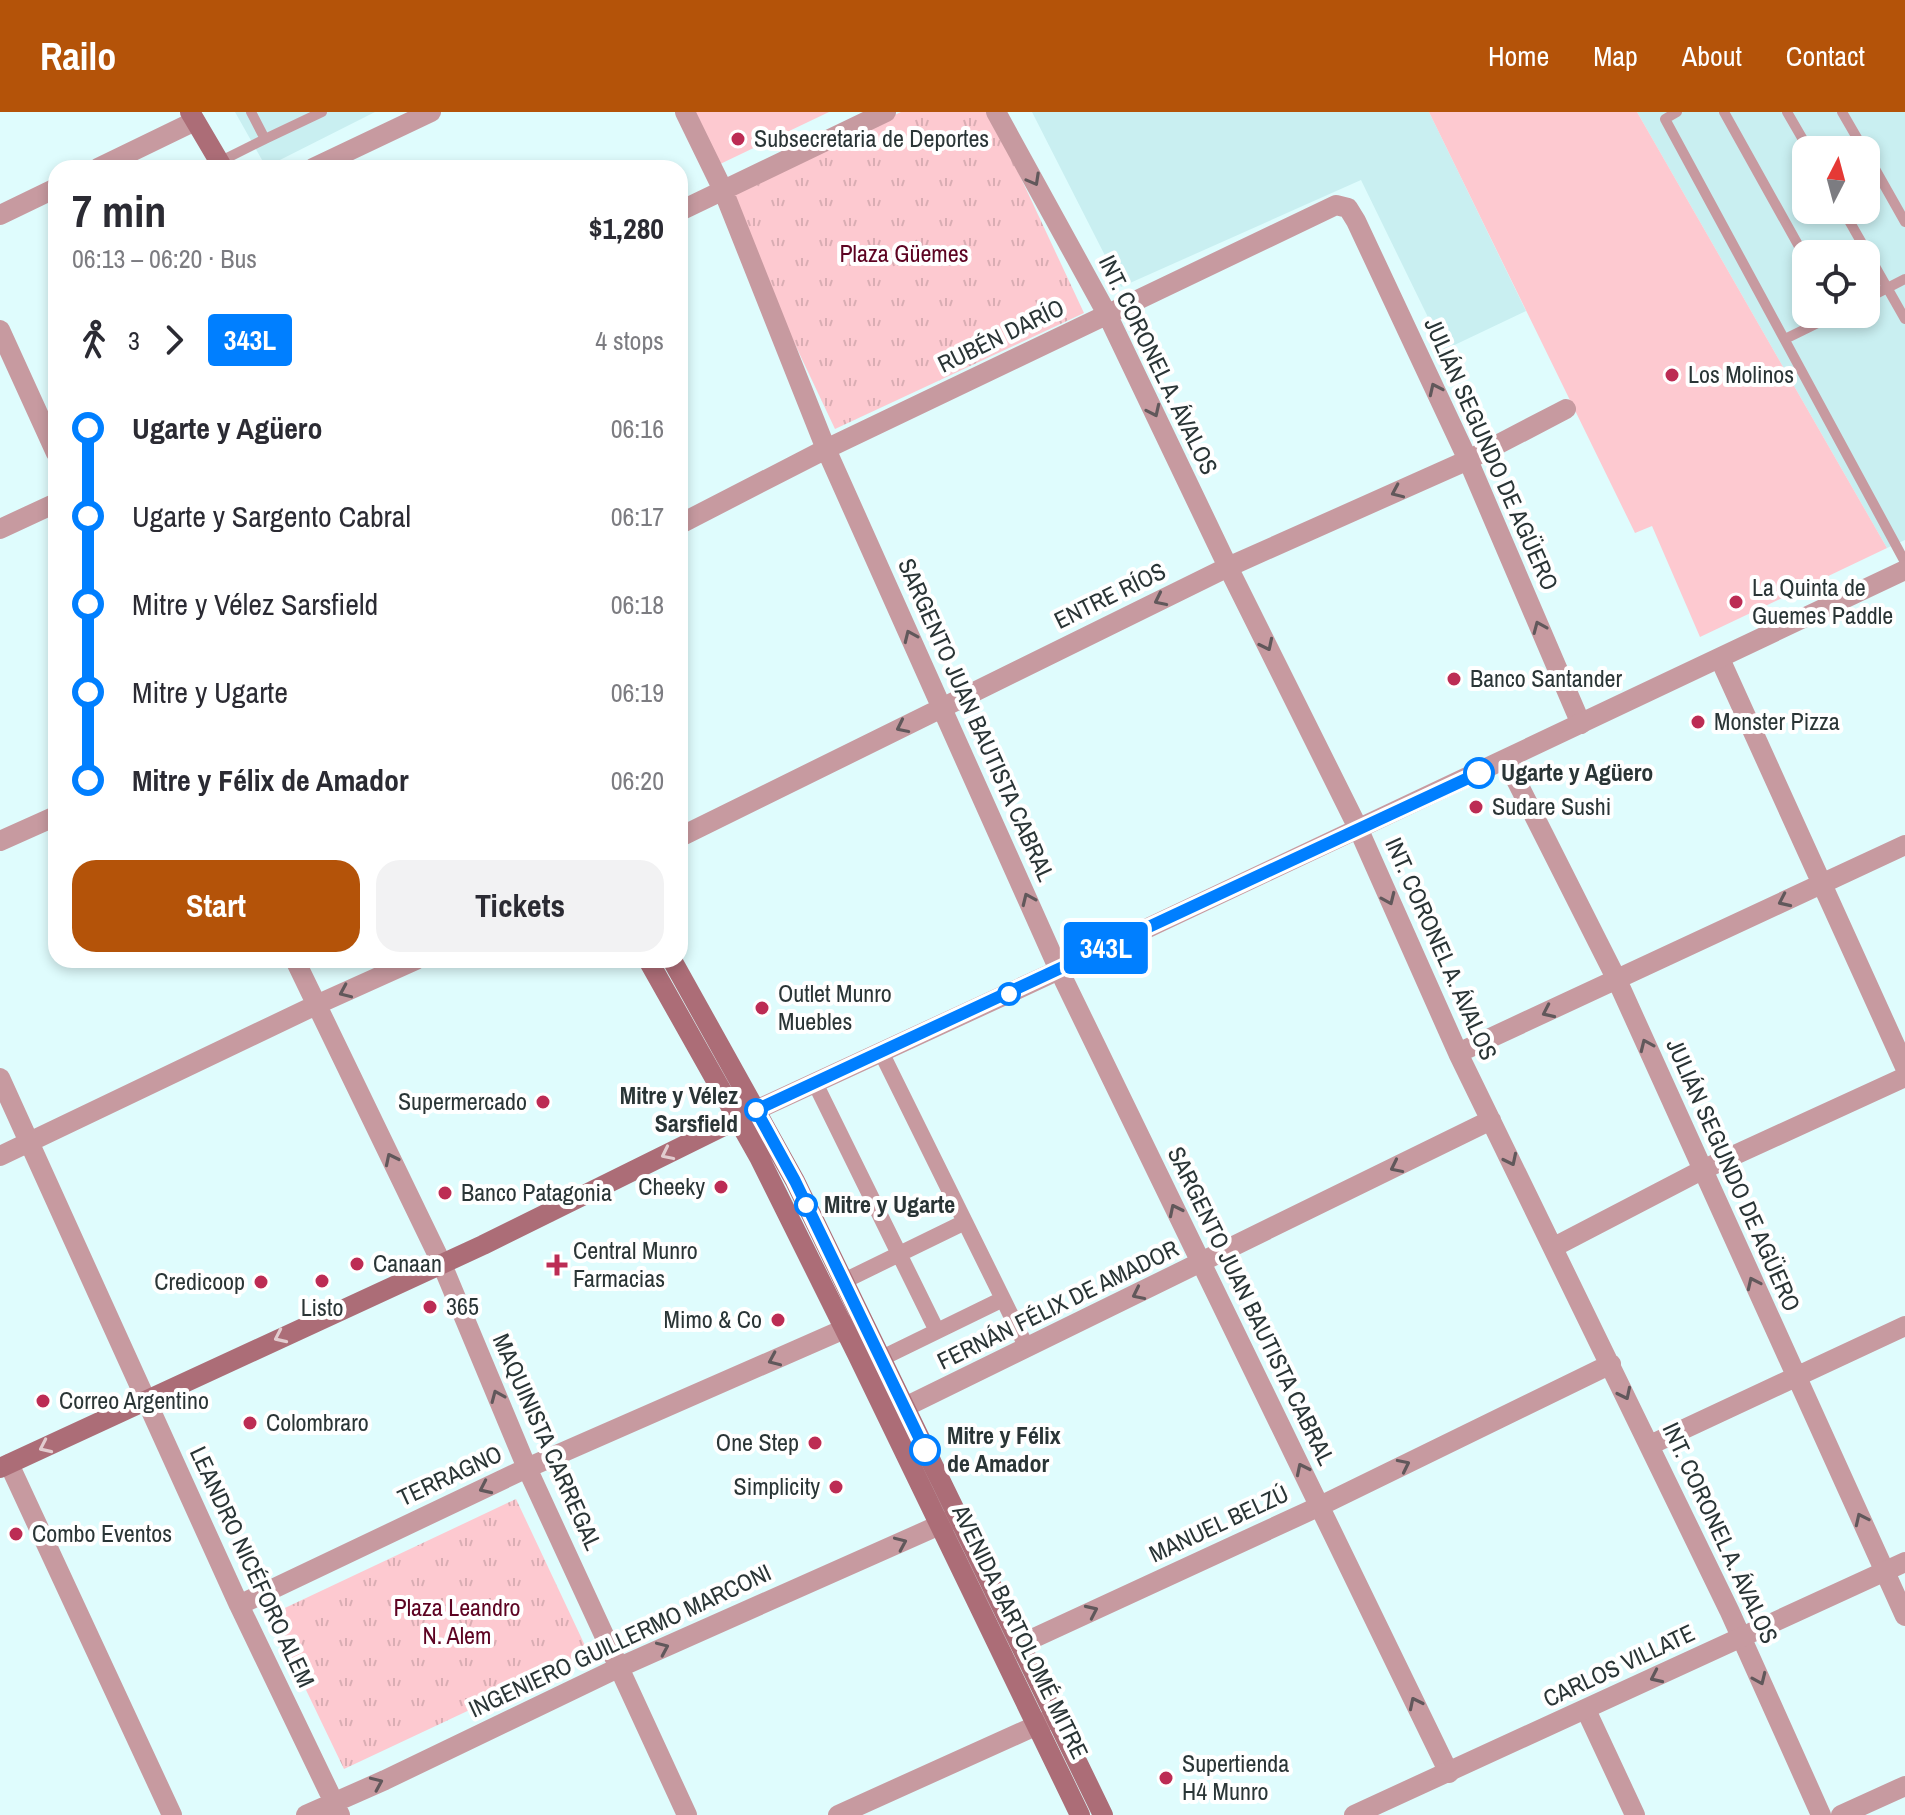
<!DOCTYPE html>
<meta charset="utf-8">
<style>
body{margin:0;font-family:"Archivo Narrow",sans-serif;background:#f2f2f3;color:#2b2b33;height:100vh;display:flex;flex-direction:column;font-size:30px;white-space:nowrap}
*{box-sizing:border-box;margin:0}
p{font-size:26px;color:#7c7c81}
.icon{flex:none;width:44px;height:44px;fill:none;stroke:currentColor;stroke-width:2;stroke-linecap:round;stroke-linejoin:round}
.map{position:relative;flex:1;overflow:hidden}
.side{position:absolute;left:48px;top:48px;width:640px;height:808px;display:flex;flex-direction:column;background:#fff;border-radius:24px;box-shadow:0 4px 12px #0003}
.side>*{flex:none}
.badge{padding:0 16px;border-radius:6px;font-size:28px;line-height:52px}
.needle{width:52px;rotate:6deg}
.buttons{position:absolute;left:1792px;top:24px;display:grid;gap:16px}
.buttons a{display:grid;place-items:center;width:88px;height:88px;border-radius:16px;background:#fff;box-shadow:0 4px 12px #0003;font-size:40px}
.map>.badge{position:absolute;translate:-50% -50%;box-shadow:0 0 0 4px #fff}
.legs{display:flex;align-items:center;gap:12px;height:88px;padding:0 24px;font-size:26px}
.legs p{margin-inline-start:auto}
.head{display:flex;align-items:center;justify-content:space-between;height:136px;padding:0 24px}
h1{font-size:44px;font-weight:800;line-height:60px}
.cta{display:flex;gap:16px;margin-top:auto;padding:16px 24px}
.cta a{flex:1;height:92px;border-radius:24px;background:#b45309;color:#fff;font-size:32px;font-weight:800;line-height:92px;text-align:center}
.cta a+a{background:#f2f2f3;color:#2b2b33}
ul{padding:0 24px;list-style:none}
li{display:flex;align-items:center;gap:28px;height:88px;font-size:30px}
li i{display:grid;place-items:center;width:12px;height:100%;margin:0 10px;background:currentColor}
li i::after{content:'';width:20px;height:20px;margin:-10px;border:6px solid;border-radius:50%;background:#fff}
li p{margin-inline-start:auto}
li:first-child i{background:linear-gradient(#0000 50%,currentColor 0)}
li:last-child i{background:linear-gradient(currentColor 50%,#0000 0)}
header{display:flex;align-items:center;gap:48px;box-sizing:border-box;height:112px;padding:0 40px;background:#b45309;color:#fff}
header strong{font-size:38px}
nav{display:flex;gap:44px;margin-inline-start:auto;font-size:28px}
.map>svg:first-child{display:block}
.built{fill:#c9eff1;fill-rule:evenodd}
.grass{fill:url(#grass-tufts)}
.pitch{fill:#fdc9d0}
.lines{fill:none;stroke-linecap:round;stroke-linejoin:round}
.service{stroke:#c79aa0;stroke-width:10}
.pedestrian{stroke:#c79aa0;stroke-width:16}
.minor{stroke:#c79aa0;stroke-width:20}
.tertiary{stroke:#c79aa0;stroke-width:20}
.secondary{stroke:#ac6d77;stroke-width:20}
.oneway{stroke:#61585b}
.oneway2{stroke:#e2cccf}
.line-1-casing{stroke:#fff;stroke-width:18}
.line-1{stroke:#007fff;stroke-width:12}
.poi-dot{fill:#bc2c54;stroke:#fff;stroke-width:3}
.stop-1-dot{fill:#fff;stroke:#007fff;stroke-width:4}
.labels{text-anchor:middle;stroke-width:8;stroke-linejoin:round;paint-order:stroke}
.poi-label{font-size:24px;fill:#2a3536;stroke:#fff;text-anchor:start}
.park-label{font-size:24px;fill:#5d0322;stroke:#fff}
.street-label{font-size:24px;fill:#2a3536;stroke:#fff}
.stop-label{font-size:24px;font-weight:bold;fill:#2a3536;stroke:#fff;text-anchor:start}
</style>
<header>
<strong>Railo</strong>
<nav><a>Home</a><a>Map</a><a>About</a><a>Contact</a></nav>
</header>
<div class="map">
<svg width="1905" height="1703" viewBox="0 0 1905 1703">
<defs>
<pattern id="grass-tufts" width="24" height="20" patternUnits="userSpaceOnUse" patternTransform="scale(2)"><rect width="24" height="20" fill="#fdc9d0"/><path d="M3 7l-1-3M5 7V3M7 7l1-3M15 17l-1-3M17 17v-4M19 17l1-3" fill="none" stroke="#d9adb3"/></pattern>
</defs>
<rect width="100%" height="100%" fill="#dffcfd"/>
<path class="built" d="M 235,0 L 375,0 L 266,55 Z
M 1032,0 L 1429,0 L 1526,199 L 1444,238 L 1361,68 L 1121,175 Z
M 1637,0 L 1905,0 L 1905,428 L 1887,436 ZM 1806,38 L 1866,38 L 1866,98 L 1806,98 ZM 1806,142 L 1866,142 L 1866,202 L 1806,202 Z"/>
<path class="grass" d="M 901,0 L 990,0 L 1084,201 L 835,317 L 724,82 Z
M 516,1387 L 589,1542 L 344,1657 L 270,1503 Z"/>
<path class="pitch" d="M 690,0 L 829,0 L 716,54 Z
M 1429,0 L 1637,0 L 1887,436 L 1700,525 L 1652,414 L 1635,421 Z"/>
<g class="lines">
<path class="service" d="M 251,0 L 265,27 L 322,0
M 1677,0 L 1665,7 L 1905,450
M 1724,0 L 1806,147
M 1787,0 L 1809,38
M 1842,0 L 1864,38
M 1866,41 L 1905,110
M 219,50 L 265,27
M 1843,98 L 1905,207
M 1866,187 L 1905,167
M 1785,227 L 1836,202"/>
<path class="pedestrian" d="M 815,971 L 937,1219
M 844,1169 L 965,1110
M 1003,1187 L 1027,1236
M 880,1247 L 1003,1187 L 881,940"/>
<path class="minor" d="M 685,0 L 723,78 L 826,337 L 1059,858 L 1449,1661
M 996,0 L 1107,202 L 1228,455 L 1358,716 L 1458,941 L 1729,1498 L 1821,1703
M 98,56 L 195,9
M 313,56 L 431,0
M 680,99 L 886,0
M 0,103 L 56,76
M 0,218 L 56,341
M 680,412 L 826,337 L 1336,93 L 1348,96 L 1356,109 L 1468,348 L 1581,612
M 0,417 L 56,391
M 1720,547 L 1905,955
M 1506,648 L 1617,868 L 1905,1504
M 680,725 L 1228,455 L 1468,348 L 1566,297
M 0,729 L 56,704
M 295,848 L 441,1150 L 527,1356 L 687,1703
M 1458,941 L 1905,733
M 0,966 L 239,1493 L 340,1703
M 0,1044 L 316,893 L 416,848
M 1554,1135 L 1702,1058 L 1905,965
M 905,1295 L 1491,1008
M 1650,1333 L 1905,1214
M 9,1352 L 172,1703
M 239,1493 L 527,1356 L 858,1211
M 1021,1532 L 1320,1394 L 1611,1252
M 1586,1598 L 1635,1703
M 306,1703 L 385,1668 L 620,1555 L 953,1407
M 838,1703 L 1053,1606
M 1841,1703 L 1905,1674"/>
<path class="tertiary" d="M 756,998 L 1059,858 L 1905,458
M 1354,1703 L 1905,1450"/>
<path class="secondary" d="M 190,0 L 223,56
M 648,848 L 759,1045 L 857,1242 L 1080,1703
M 672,848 L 795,1069 L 1103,1703
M 0,1356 L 483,1133 L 748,1002"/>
</g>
<defs><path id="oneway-chevron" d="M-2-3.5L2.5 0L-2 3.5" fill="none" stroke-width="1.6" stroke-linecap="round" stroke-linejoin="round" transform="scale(2)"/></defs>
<g class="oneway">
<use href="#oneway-chevron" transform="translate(1034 68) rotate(61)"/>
<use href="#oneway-chevron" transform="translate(1435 277) rotate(-115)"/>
<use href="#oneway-chevron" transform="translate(1154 299) rotate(65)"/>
<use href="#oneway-chevron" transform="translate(1397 380) rotate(156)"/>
<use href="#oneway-chevron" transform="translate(1160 488) rotate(154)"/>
<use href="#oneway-chevron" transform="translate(1539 515) rotate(-113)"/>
<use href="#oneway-chevron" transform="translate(910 524) rotate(-114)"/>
<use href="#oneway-chevron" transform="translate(1267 533) rotate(64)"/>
<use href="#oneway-chevron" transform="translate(902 615) rotate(154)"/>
<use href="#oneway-chevron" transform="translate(1028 787) rotate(-114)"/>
<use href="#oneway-chevron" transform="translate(1389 787) rotate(66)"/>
<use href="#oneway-chevron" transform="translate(1784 789) rotate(155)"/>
<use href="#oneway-chevron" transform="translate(345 880) rotate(156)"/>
<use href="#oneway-chevron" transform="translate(1548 900) rotate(155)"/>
<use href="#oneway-chevron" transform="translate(1646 933) rotate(-114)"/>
<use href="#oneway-chevron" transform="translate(391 1047) rotate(-116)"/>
<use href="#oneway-chevron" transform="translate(1511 1048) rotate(64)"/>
<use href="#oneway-chevron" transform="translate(1396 1055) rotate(154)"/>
<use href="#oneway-chevron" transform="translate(1175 1098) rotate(-116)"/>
<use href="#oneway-chevron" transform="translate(1753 1171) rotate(-115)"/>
<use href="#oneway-chevron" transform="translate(1138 1182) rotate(154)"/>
<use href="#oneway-chevron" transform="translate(774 1248) rotate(156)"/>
<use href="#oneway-chevron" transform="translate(1625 1282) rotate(64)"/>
<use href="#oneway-chevron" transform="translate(497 1284) rotate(-113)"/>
<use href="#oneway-chevron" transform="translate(1404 1353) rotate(-26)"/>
<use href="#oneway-chevron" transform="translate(1302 1357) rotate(-116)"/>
<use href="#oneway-chevron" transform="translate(485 1376) rotate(155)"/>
<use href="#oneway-chevron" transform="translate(1861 1407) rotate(-115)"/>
<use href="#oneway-chevron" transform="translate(901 1431) rotate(-24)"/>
<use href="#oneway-chevron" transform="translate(1092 1499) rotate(-25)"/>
<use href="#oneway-chevron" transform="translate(663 1536) rotate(-24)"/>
<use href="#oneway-chevron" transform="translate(1656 1565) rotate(155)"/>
<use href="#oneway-chevron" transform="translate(1760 1567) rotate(66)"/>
<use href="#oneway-chevron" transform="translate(1415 1591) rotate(-116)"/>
<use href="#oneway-chevron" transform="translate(377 1671) rotate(-24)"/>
</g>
<g class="oneway2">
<use href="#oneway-chevron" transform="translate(667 1042) rotate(154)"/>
<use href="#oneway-chevron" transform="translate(280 1225) rotate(155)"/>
<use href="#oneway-chevron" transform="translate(45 1335) rotate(155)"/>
</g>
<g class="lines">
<g class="line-1-casing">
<path id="line-1" d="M 925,1338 L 795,1069 L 756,998 L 1479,661"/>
</g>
<use href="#line-1" class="line-1"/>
</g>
<g class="poi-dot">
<circle cx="738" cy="27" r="8"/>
<circle cx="1672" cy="263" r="8"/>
<circle cx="1736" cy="490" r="8"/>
<circle cx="1454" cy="567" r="8"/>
<circle cx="1698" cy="610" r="8"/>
<circle cx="1476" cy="695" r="8"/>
<circle cx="762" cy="896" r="8"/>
<circle cx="543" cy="990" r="8"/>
<circle cx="721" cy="1075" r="8"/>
<circle cx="445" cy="1081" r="8"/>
<circle cx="357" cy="1152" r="8"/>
<path d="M553 1141h8v8h8v8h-8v8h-8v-8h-8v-8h8z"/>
<circle cx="322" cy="1169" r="8"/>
<circle cx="261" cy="1170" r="8"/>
<circle cx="430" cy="1195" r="8"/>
<circle cx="778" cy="1208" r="8"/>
<circle cx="43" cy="1289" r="8"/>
<circle cx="250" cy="1311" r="8"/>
<circle cx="815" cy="1331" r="8"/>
<circle cx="836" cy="1375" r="8"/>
<circle cx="16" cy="1422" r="8"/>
<circle cx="1166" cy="1666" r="8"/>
</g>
<g class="stop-1-dot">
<circle cx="1479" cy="661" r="14"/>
<circle cx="1009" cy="882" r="10"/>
<circle cx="756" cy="998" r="10"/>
<circle cx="806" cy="1093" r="10"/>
<circle cx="925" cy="1338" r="14"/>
</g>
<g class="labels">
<g class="poi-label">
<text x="754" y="35">Subsecretaria de Deportes</text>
<text x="1688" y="271">Los Molinos</text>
<text x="1752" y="484">La Quinta de<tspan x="1752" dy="28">Guemes Paddle</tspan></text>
<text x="1470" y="575">Banco Santander</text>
<text x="1714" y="618">Monster Pizza</text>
<text x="1492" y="703">Sudare Sushi</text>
<text x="778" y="890">Outlet Munro<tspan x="778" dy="28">Muebles</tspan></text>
<text x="527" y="998" text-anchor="end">Supermercado</text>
<text x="705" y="1083" text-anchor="end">Cheeky</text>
<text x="461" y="1089">Banco Patagonia</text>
<text x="573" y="1147">Central Munro<tspan x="573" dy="28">Farmacias</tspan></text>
<text x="373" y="1160">Canaan</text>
<text x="245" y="1178" text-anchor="end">Credicoop</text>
<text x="446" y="1203">365</text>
<text x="322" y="1204" text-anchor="middle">Listo</text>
<text x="762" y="1216" text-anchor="end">Mimo &amp; Co</text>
<text x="59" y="1297">Correo Argentino</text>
<text x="266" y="1319">Colombraro</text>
<text x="799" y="1339" text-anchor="end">One Step</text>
<text x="820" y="1383" text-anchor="end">Simplicity</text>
<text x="32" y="1430">Combo Eventos</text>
<text x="1182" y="1660">Supertienda<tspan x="1182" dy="28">H4 Munro</tspan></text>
</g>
<g class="park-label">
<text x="904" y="150">Plaza Güemes</text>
<text x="457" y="1504">Plaza Leandro<tspan x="457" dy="28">N. Alem</tspan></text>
</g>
<g class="street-label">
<text transform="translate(1001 224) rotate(-26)" y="8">RUBÉN DARÍO</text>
<text transform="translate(1158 253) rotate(64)" y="8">INT. CORONEL A. ÁVALOS</text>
<text transform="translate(1491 342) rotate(66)" y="8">JULIÁN SEGUNDO DE AGÜERO</text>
<text transform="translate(1110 484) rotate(-26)" y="8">ENTRE RÍOS</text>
<text transform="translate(976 608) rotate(66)" y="8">SARGENTO JUAN BAUTISTA CABRAL</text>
<text transform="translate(1441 837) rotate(66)" y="8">INT. CORONEL A. ÁVALOS</text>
<text transform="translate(1733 1063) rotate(66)" y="8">JULIÁN SEGUNDO DE AGÜERO</text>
<text transform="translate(1058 1193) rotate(-26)" y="8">FERNÁN FÉLIX DE AMADOR</text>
<text transform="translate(1251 1194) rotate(64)" y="8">SARGENTO JUAN BAUTISTA CABRAL</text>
<text transform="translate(547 1330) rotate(66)" y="8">MAQUINISTA CARREGAL</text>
<text transform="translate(450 1364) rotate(-25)" y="8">TERRAGNO</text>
<text transform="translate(1219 1412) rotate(-25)" y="8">MANUEL BELZÚ</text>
<text transform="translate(1720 1421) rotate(65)" y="8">INT. CORONEL A. ÁVALOS</text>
<text transform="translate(252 1455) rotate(65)" y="8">LEANDRO NICÉFORO ALEM</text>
<text transform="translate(1020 1520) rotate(64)" y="8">AVENIDA BARTOLOMÉ MITRE</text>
<text transform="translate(620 1529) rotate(-25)" y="8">INGENIERO GUILLERMO MARCONI</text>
<text transform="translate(1619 1554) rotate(-25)" y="8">CARLOS VILLATE</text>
</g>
<g class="stop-label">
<text x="1501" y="669">Ugarte y Agüero</text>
<text x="738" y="992" text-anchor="end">Mitre y Vélez<tspan x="738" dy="28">Sarsfield</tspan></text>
<text x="824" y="1101">Mitre y Ugarte</text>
<text x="947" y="1332">Mitre y Félix<tspan x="947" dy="28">de Amador</tspan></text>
</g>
</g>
</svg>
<div class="buttons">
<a><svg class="needle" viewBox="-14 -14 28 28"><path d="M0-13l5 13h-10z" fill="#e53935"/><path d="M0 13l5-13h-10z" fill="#7c7c81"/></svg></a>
<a><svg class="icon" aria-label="locate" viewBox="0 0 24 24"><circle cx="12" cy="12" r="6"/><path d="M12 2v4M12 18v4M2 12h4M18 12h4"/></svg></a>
</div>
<b class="badge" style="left:1106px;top:836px;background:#007fff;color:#fff">343L</b>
<section class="side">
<div class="head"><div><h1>7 min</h1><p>06:13 – 06:20 · Bus</p></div><b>$1,280</b></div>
<div class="legs"><svg class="icon" aria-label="walk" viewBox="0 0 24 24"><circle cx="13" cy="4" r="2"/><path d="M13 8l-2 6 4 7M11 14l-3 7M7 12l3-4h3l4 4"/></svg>3<svg class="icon" aria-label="forward" viewBox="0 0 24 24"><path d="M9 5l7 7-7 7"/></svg><b class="badge" style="background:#007fff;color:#fff">343L</b><p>4 stops</p></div>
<ul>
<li><i style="color:#007fff"></i><b>Ugarte y Agüero</b><p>06:16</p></li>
<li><i style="color:#007fff"></i><span>Ugarte y Sargento Cabral</span><p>06:17</p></li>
<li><i style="color:#007fff"></i><span>Mitre y Vélez Sarsfield</span><p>06:18</p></li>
<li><i style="color:#007fff"></i><span>Mitre y Ugarte</span><p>06:19</p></li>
<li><i style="color:#007fff"></i><b>Mitre y Félix de Amador</b><p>06:20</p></li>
</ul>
<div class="cta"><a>Start</a><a>Tickets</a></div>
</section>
</div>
